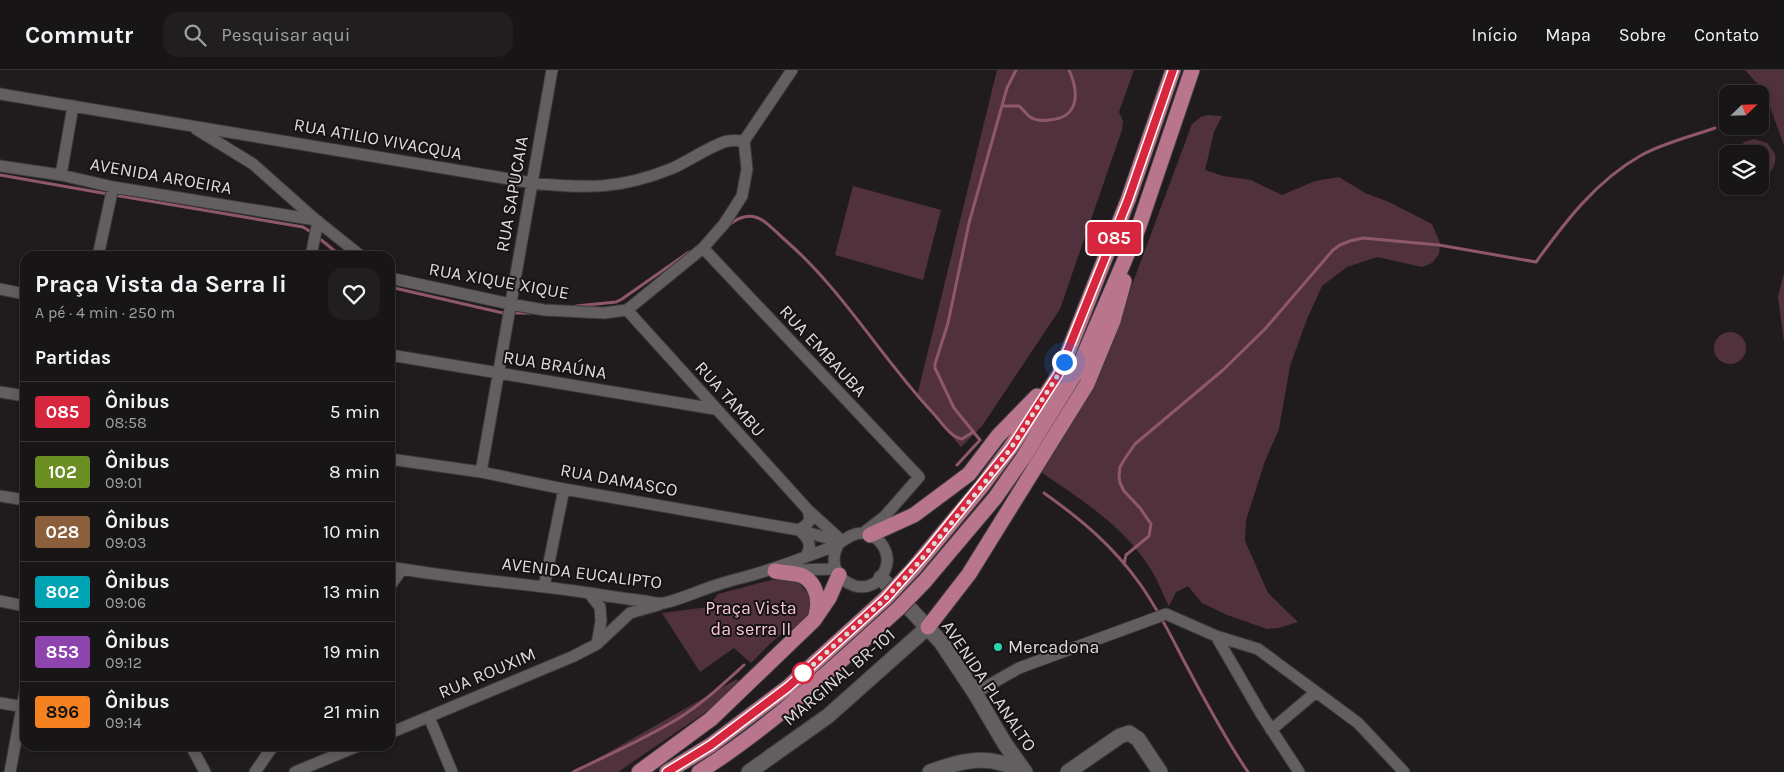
<!DOCTYPE html>
<html lang="pt">
<meta charset="utf-8">
<style>
body{margin:0;font-family:Karla,sans-serif;background:#211e1f;color:#f1f3f6;height:100vh;display:flex;flex-direction:column;font-size:19px;white-space:nowrap}
*{box-sizing:border-box;margin:0}
p{font-size:16px;color:#9f9fa1}
.icon{flex:none;width:28px;height:28px;fill:none;stroke:currentColor;stroke-width:2;stroke-linecap:round;stroke-linejoin:round}
.map{position:relative;flex:1;overflow:hidden}
.panel{position:absolute;left:20px;top:181px;width:375px;height:500px;display:flex;flex-direction:column;background:#181516;border-radius:15px;box-shadow:0 2px 12px #0003,0 0 0 1px #363435}
.panel>*{flex:none}
.badge{padding:0 10px;border-radius:4px;font-size:18px;line-height:32px}
.needle{width:32px;rotate:67deg}
.buttons{position:absolute;left:1719px;top:15px;display:grid;gap:10px}
.buttons a{display:grid;place-items:center;width:50px;height:50px;border-radius:10px;background:#181516;box-shadow:0 2px 12px #0003,0 0 0 1px #363435;font-size:25px}
.you{position:absolute;width:25px;height:25px;margin:-12px;border:4px solid #fff;border-radius:50%;background:#1a73e8;box-shadow:0 0 0 8px #1a73e833}
.map>.badge{position:absolute;translate:-50% -50%;box-shadow:0 0 0 2px #fff}
h2{padding:0 15px;font-size:19px;line-height:45px}
.round{display:grid;place-items:center;flex:none;width:52px;height:52px;border-radius:15px;background:#211e1f}
.summary{display:flex;align-items:center;justify-content:space-between;height:85px;padding:0 15px}
h1{font-size:24px;font-weight:700;line-height:38px}
ul{padding:0;list-style:none}
li{display:flex;align-items:center;gap:15px;height:60px;padding:0 15px;border-top:1px solid #363435}
li div{flex:1}
li b{display:block;font-size:19px}
li em{font-style:normal}
li .badge{min-width:55px;font-weight:700;text-align:center}
header{display:flex;align-items:center;gap:30px;box-sizing:border-box;height:70px;padding:0 25px;background:#181516;border-bottom:1px solid #363435}
header strong{font-size:24px}
nav{display:flex;gap:28px;margin-inline-start:auto;font-size:18px}
.search{width:350px;height:45px;background:#211e1f;display:flex;align-items:center;gap:12px;box-sizing:border-box;padding:0 18px;border-radius:15px;color:#9f9fa1;font-size:19px}
.map>svg:first-child{display:block}
.green{fill:#51323c}
.lines{fill:none;stroke-linecap:round;stroke-linejoin:round}
.stream{stroke:#8f586a;stroke-width:3}
.street-casing{stroke:#3c3a3a;stroke-width:13}
.secondary-casing{stroke:#3c3a3a;stroke-width:17}
.primary-casing{stroke:#3c3a3a;stroke-width:17}
.street{stroke:#635e5f;stroke-width:11}
.secondary{stroke:#635e5f;stroke-width:15}
.primary{stroke:#b9758c;stroke-width:15}
.primary-bridge-casing{stroke:#3c3a3a;stroke-width:17;stroke-linecap:butt}
.primary-bridge{stroke:#b9758c;stroke-width:15}
.line-casing{stroke:#fff;stroke-width:11}
.line{stroke:#d7263d;stroke-width:8}
.walk{stroke:#dddadb;stroke-width:5;stroke-dasharray:0 9}
.poi-dot{fill:#2ad5ac;stroke:#161314;stroke-width:2}
.stop-dot{fill:#fff;stroke:#d7263d;stroke-width:2.5}
.labels{text-anchor:middle;stroke-width:4;stroke-linejoin:round;paint-order:stroke}
.street-label{font-size:18px;fill:#dddadb;stroke:#161314}
.park-label{font-size:18px;fill:#f9c4d3;stroke:#161314}
.poi-label{font-size:18px;fill:#dddadb;stroke:#161314;text-anchor:start}
</style>
<header>
<strong>Commutr</strong>
<div class="search"><svg class="icon" aria-label="search" viewBox="0 0 24 24"><circle cx="10" cy="10" r="6"/><path d="M15 15l6 6"/></svg>Pesquisar aqui</div>
<nav><a>Início</a><a>Mapa</a><a>Sobre</a><a>Contato</a></nav>
</header>
<div class="map">
<svg width="1784" height="702" viewBox="0 0 1784 702">
<rect width="100%" height="100%" fill="#201c1d"/>
<path class="green" d="M 997,0 L 1134,0 L 1119,42 L 1123,51 L 1122,60 L 1060,239 L 982,356 L 961,377 L 917,326 Z
M 1745,0 L 1784,0 L 1784,75 L 1764,21 Z
M 1208,45 L 1222,46 L 1214,62 L 1205,100 L 1223,106 L 1251,110 L 1282,125 L 1315,111 L 1339,107 L 1365,123 L 1389,132 L 1432,154 L 1440,173 L 1439,184 L 1432,193 L 1422,197 L 1377,187 L 1347,197 L 1322,216 L 1307,249 L 1290,296 L 1279,359 L 1265,391 L 1246,450 L 1245,471 L 1268,523 L 1298,552 L 1279,558 L 1267,559 L 1227,545 L 1202,533 L 1188,516 L 1176,522 L 1169,536 C 1162,523 1157,507 1148,495 C 1120,453 1079,428 1038,400 L 1100,301 L 1192,54 L 1201,47 Z
M 1754,69 L 1767,73 L 1775,84 C 1777,96 1771,104 1760,108 L 1760,84 L 1736,84 L 1744,72 Z
M 853,116 L 941,140 L 923,210 L 835,185 Z
M 1784,203 L 1784,272 L 1778,227 Z
M1714 278a16 16 0 1 1 32 0a16 16 0 1 1-32 0Z
M 793,509 C 807,518 822,539 803,553 C 796,558 786,560 779,566 C 769,574 760,584 751,593 L 734,578 L 700,602 L 662,543 L 708,537 L 718,524 L 771,510 Z
M 737,609 L 741,618 L 618,702 L 574,702 Z"/>
<g class="lines">
<path class="stream" d="M 1002,36 L 1019,36 C 1023,39 1026,44 1030,47 C 1035,50 1043,51 1049,50 C 1080,48 1079,22 1069,0
M 0,105 L 108,124
M 114,125 L 303,157 L 311,162
M 730,154 C 739,147 751,143 762,150 C 770,155 778,164 785,170 C 841,218 881,287 932,342 C 940,350 950,367 962,369 L 973,362
M 320,169 L 341,186
M 390,217 L 503,243
M 576,236 L 616,232 L 622,229 L 689,182
M 511,243 L 530,243
M 957,395 L 980,370 L 954,338 L 935,298 L 935,294 L 948,253 L 969,153 L 1007,18 L 1016,0
M 1044,423 C 1082,450 1113,476 1140,514 C 1158,539 1171,566 1185,593 C 1205,630 1224,667 1248,702
M 1124,494 L 1126,485 L 1149,466 L 1151,454 L 1140,438 L 1124,421 L 1120,413 L 1119,407 L 1120,397 L 1124,390 L 1135,374 L 1223,300 L 1265,259 L 1333,180 L 1340,175 L 1350,171 L 1363,168 L 1439,175 L 1536,192 C 1565,152 1596,111 1640,86 C 1660,74 1692,66 1715,58
M 573,702 C 608,685 645,669 679,648 C 703,633 723,614 744,595"/>
<g class="street-casing">
<path id="street" d="M 0,24 L 533,113 C 587,119 622,119 673,98 C 687,92 715,73 728,71 C 733,70 739,71 744,71
M 196,59 L 253,94 L 316,150 L 361,186
M 0,96 L 61,105 L 113,117 L 316,150
M 61,105 L 73,36
M 703,178 L 919,407 L 885,446 L 863,463
M 98,186 L 113,117
M 311,186 L 318,151
M 390,208 L 510,234 L 544,240 L 604,243 L 627,240 L 703,178 L 724,154 L 742,126 L 747,99 L 744,71 L 792,0
M 0,219 L 25,224
M 627,240 L 808,440 L 841,470
M 390,285 L 715,339
M 0,322 L 25,326
M 390,389 L 481,402 L 564,419 L 799,460 L 841,472
M 481,402 C 504,268 529,134 552,0
M 0,426 L 25,430
M 806,486 C 813,475 808,468 799,460 L 806,455 L 810,450 L 808,440
M 390,497 C 456,509 523,513 589,523 C 607,526 626,529 645,531 C 651,532 658,534 664,533 C 682,529 700,520 717,515 C 734,509 752,506 768,500 C 790,493 811,485 832,477 C 843,473 849,463 862,463 C 881,465 893,485 884,502 C 869,534 820,509 838,475
M 794,500 L 836,499
M 390,516 L 402,499
M 544,517 L 564,419
M 589,523 L 600,537 L 601,551 L 597,574
M 0,531 L 25,536
M 1216,566 L 1260,642 L 1299,702
M 975,623 L 1019,598 L 1166,544 L 1216,566 L 1258,579 L 1358,653 L 1404,702
M 0,633 L 25,637
M 429,647 L 452,702
M 1271,660 L 1316,622
M 390,663 L 574,586 L 597,574 L 630,543 L 658,535
M 191,676 L 205,702
M 10,702 L 25,621
M 255,702 L 273,676
M 295,702 L 358,676"/>
</g>
<g class="secondary-casing">
<path id="secondary" d="M 881,508 L 941,572 L 975,623 L 1005,674 L 1025,702
M 749,702 L 828,646 L 928,557
M 930,702 C 952,694 977,686 1001,693 C 1008,695 1016,698 1024,701
M 1068,702 L 1120,666 L 1129,663 L 1138,669 L 1160,702"/>
</g>
<g class="primary-casing">
<path id="primary" d="M 870,465 L 914,445 L 969,404 L 998,366 L 1037,326
M 914,498 L 982,416 L 1011,377 L 1059,305 L 1128,130 L 1173,0
M 775,501 C 783,503 795,503 803,506 C 817,514 820,531 816,545
M 925,511 L 995,428 L 1023,388 L 1078,299 L 1138,159 L 1192,0
M 928,557 L 969,504 L 1087,314 L 1113,251 L 1124,211
M 639,702 L 711,649 L 814,550 L 829,528 L 839,505
M 667,702 L 711,675 L 788,617 L 886,528
M 699,702 C 771,657 835,596 898,539"/>
</g>
<use href="#street" class="street"/>
<use href="#secondary" class="secondary"/>
<use href="#primary" class="primary"/>
<g class="primary-bridge-casing">
<path id="primary-bridge" d="M 886,528 L 914,498
M 898,539 L 925,511"/>
</g>
<use href="#primary-bridge" class="primary-bridge"/>
</g>
<g class="lines">
<g class="line-casing">
<path id="line" d="M 667,702 L 711,675 L 788,617 L 886,528 L 925,484 L 1011,378 L 1058,305 L 1128,130 L 1173,0"/>
</g>
<use href="#line" class="line"/>
<path class="walk" d="M 803,603 L 802,605 L 886,528 L 914,498 L 982,416 L 1011,378 L 1058,305 L 1064,292"/>
</g>
<circle class="poi-dot" cx="998" cy="577" r="5"/>
<circle class="stop-dot" cx="803" cy="603" r="10"/>
<g class="labels">
<g class="street-label">
<text transform="translate(378 69) rotate(10)" y="6">RUA ATILIO VIVACQUA</text>
<text transform="translate(161 106) rotate(10)" y="6">AVENIDA AROEIRA</text>
<text transform="translate(512 124) rotate(-80)" y="6">RUA SAPUCAIA</text>
<text transform="translate(499 211) rotate(10)" y="6">RUA XIQUE XIQUE</text>
<text transform="translate(823 281) rotate(47)" y="6">RUA EMBAUBA</text>
<text transform="translate(555 295) rotate(9)" y="6">RUA BRAÚNA</text>
<text transform="translate(730 329) rotate(48)" y="6">RUA TAMBU</text>
<text transform="translate(619 410) rotate(10)" y="6">RUA DAMASCO</text>
<text transform="translate(582 503) rotate(7)" y="6">AVENIDA EUCALIPTO</text>
<text transform="translate(487 603) rotate(-23)" y="6">RUA ROUXIM</text>
<text transform="translate(839 607) rotate(-40)" y="6">MARGINAL BR-101</text>
<text transform="translate(989 616) rotate(56)" y="6">AVENIDA PLANALTO</text>
</g>
<g class="park-label">
<text x="751" y="544">Praça Vista<tspan x="751" dy="21">da serra II</tspan></text>
</g>
<g class="poi-label">
<text x="1008" y="583">Mercadona</text>
</g>
</g>
</svg>
<div class="buttons">
<a><svg class="needle" viewBox="-14 -14 28 28"><path d="M0-13l5 13h-10z" fill="#e53935"/><path d="M0 13l5-13h-10z" fill="#9f9fa1"/></svg></a>
<a><svg class="icon" aria-label="layers" viewBox="0 0 24 24"><path d="M12 4l9 5-9 5-9-5zM3 14l9 5 9-5"/></svg></a>
</div>
<div class="you" style="left:1064px;top:292px"></div>
<b class="badge" style="left:1114px;top:168px;background:#d7263d;color:#fff">085</b>
<section class="panel">
<div class="summary"><div><h1>Praça Vista da Serra Ii</h1><p>A pé · 4 min · 250 m</p></div><a class="round"><svg class="icon" aria-label="heart" viewBox="0 0 24 24"><path d="M12 20l-8-8c-3-5 5-10 8-4 3-6 11-1 8 4z"/></svg></a></div>
<h2>Partidas</h2>
<ul>
<li><span class="badge" style="background:#d7263d;color:#fff">085</span><div><b>Ônibus</b><p>08:58</p></div><em>5 min</em></li>
<li><span class="badge" style="background:#6b8e23;color:#fff">102</span><div><b>Ônibus</b><p>09:01</p></div><em>8 min</em></li>
<li><span class="badge" style="background:#8b5e3c;color:#fff">028</span><div><b>Ônibus</b><p>09:03</p></div><em>10 min</em></li>
<li><span class="badge" style="background:#00a3b4;color:#fff">802</span><div><b>Ônibus</b><p>09:06</p></div><em>13 min</em></li>
<li><span class="badge" style="background:#8e44ad;color:#fff">853</span><div><b>Ônibus</b><p>09:12</p></div><em>19 min</em></li>
<li><span class="badge" style="background:#f58220;color:#111">896</span><div><b>Ônibus</b><p>09:14</p></div><em>21 min</em></li>
</ul>
</section>
</div>
